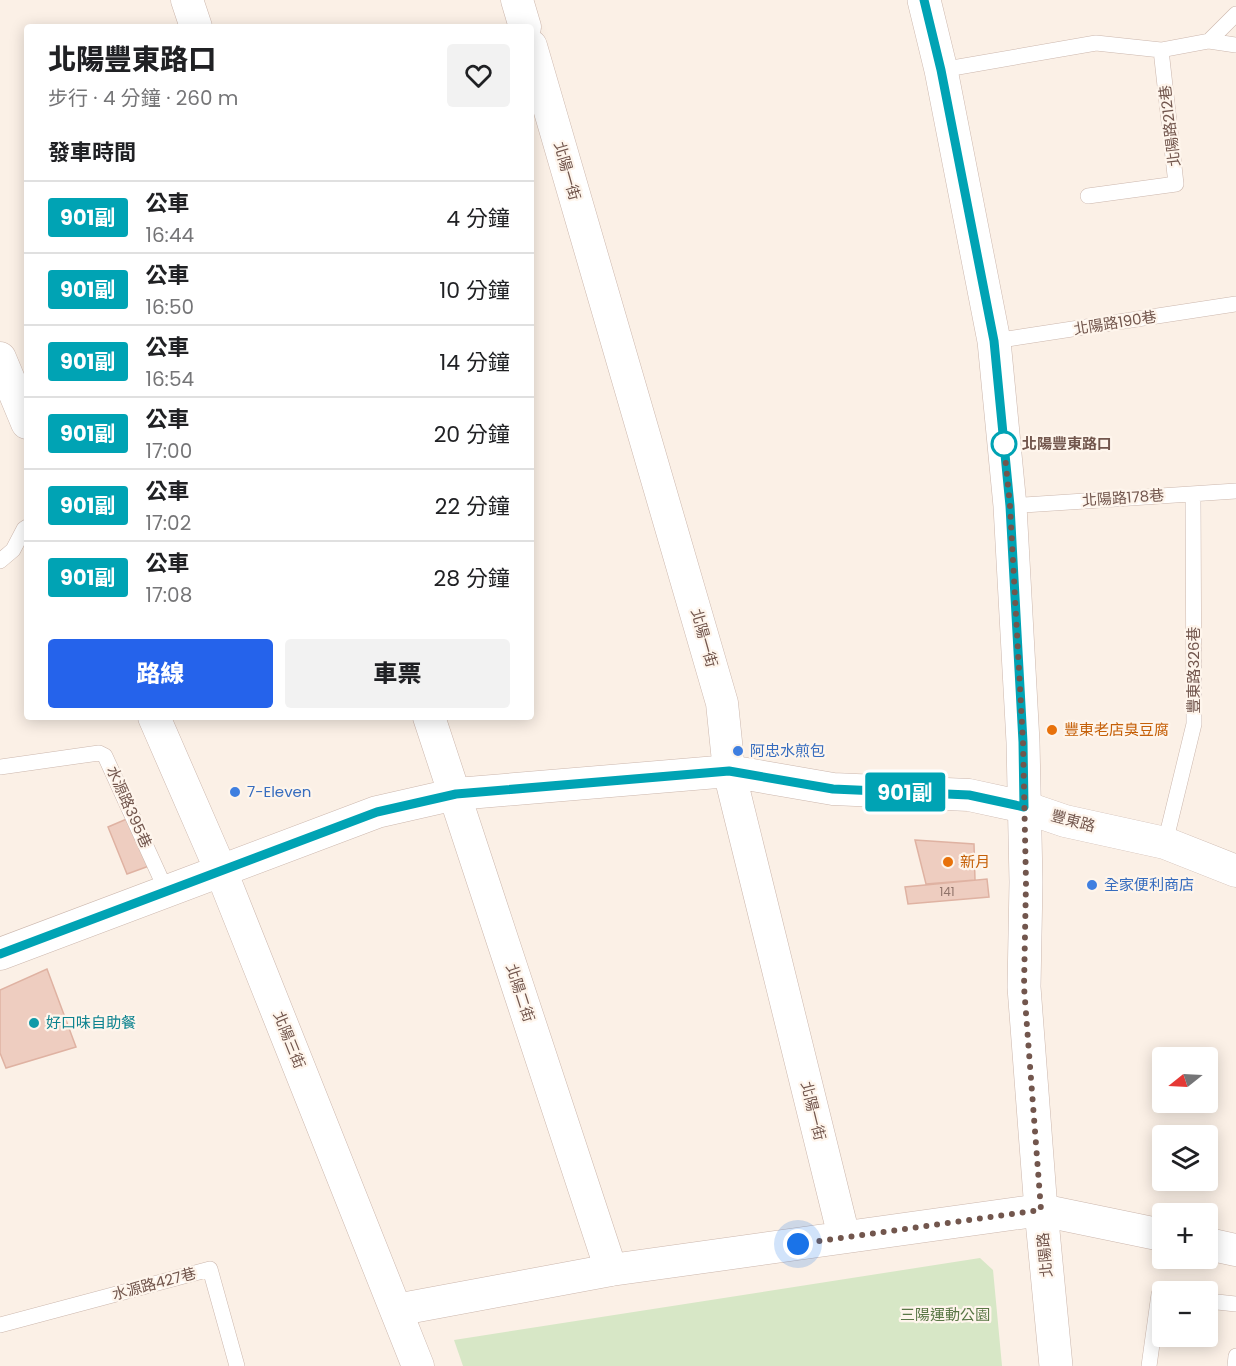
<!DOCTYPE html>
<html lang="zh-TW">
<meta charset="utf-8">
<style>
body{margin:0;font-family:Poppins,"Noto Sans TC",sans-serif;background:#f2f2f2;color:#202124;height:100vh;display:flex;flex-direction:column;font-size:22px;white-space:nowrap}
*{box-sizing:border-box;margin:0}
p{font-size:20px;color:#757577}
.icon{flex:none;width:33px;height:33px;fill:none;stroke:currentColor;stroke-width:2;stroke-linecap:round;stroke-linejoin:round}
.map{position:relative;flex:1;overflow:hidden}
.drawer{position:absolute;left:24px;top:24px;width:510px;height:696px;display:flex;flex-direction:column;background:#fff;border-radius:6px;box-shadow:0 3px 15px #0003}
.drawer>*{flex:none}
.badge{padding:0 12px;border-radius:4px;font-size:21px;line-height:39px}
.needle{width:39px;rotate:252deg}
.controls{position:absolute;left:1152px;top:1047px;display:grid;gap:12px}
.controls a{display:grid;place-items:center;width:66px;height:66px;border-radius:6px;background:#fff;box-shadow:0 3px 15px #0003;font-size:30px}
.you{position:absolute;width:30px;height:30px;margin:-15px;border:4px solid #fff;border-radius:50%;background:#1a73e8;box-shadow:0 0 0 9px #1a73e833}
.map>.badge{position:absolute;translate:-50% -50%;box-shadow:0 0 0 3px #fff}
h2{padding:0 24px;font-size:22px;line-height:54px}
.round{display:grid;place-items:center;flex:none;width:63px;height:63px;border-radius:6px;background:#f2f2f2}
.headline{display:flex;align-items:center;justify-content:space-between;height:102px;padding:0 24px}
h1{font-size:28px;font-weight:800;line-height:45px}
.primary-button{display:flex;gap:12px;margin-top:auto;padding:12px 24px}
.primary-button a{flex:1;height:69px;border-radius:6px;background:#2563eb;color:#fff;font-size:24px;font-weight:800;line-height:69px;text-align:center}
.primary-button a+a{background:#f2f2f2;color:#202124}
ul{padding:0;list-style:none}
li{display:flex;align-items:center;gap:18px;height:72px;padding:0 24px;border-top:2px solid #e0e0e0}
li div{flex:1}
li b{display:block;font-size:22px}
li em{font-style:normal}
li .badge{min-width:66px;font-weight:700;text-align:center}
.map>svg:first-child{display:block}
.green{fill:#d7e7c6}
.building{fill:#eecdc0;stroke:#dfb2a2;stroke-width:1.5}
.lines{fill:none;stroke-linecap:round;stroke-linejoin:round}
.service-casing{stroke:#ccb7ad;stroke-width:16}
.minor-casing{stroke:#ccb7ad;stroke-width:33}
.tertiary-casing{stroke:#ccb7ad;stroke-width:34}
.service{stroke:#fff;stroke-width:15}
.minor{stroke:#fff;stroke-width:32}
.tertiary{stroke:#fff;stroke-width:33}
.line-casing{stroke:#fff;stroke-width:14}
.line{stroke:#00a3b4;stroke-width:9}
.walk{stroke:#72564d;stroke-width:6;stroke-dasharray:0 10.8}
.stop-dot{fill:#fff;stroke:#00a3b4;stroke-width:3}
.food-dot{fill:#e8710a;stroke:#fef5ec;stroke-width:2}
.shop-dot{fill:#3f7fe0;stroke:#fef5ec;stroke-width:2}
.culture-dot{fill:#0f9aa8;stroke:#fef5ec;stroke-width:2}
.labels{text-anchor:middle;stroke-width:4.5;stroke-linejoin:round;paint-order:stroke}
.number-label{font-size:12px;fill:#91746a}
.street-label{font-size:15px;fill:#72564d;stroke:#fef5ec}
.stop-label{font-size:15px;font-weight:bold;fill:#72564d;stroke:#fef5ec;text-anchor:start}
.food-label{font-size:15px;fill:#c56008;stroke:#fef5ec;text-anchor:start}
.shop-label{font-size:15px;fill:#366cbe;stroke:#fef5ec;text-anchor:start}
.culture-label{font-size:15px;fill:#0d838f;stroke:#fef5ec;text-anchor:start}
.park-label{font-size:15px;fill:#5a7746;stroke:#fef5ec}
</style>
<div class="map">
<svg width="1236" height="1366" viewBox="0 0 1236 1366">
<rect width="100%" height="100%" fill="#fbf0e6"/>
<path class="green" d="M 980,1258 L 993,1270 L 1002,1366 L 463,1366 L 454,1340 Z"/>
<path class="building" d="M 129,818 L 149,866 L 127,874 L 108,827 Z
M 915,840 L 974,844 L 975,880 L 926,884 Z
M 987,879 L 989,897 L 908,904 L 905,887 Z
M 47,969 L 76,1047 L 6,1068 L 0,1053 L 0,990 Z"/>
<g class="lines">
<g class="service-casing">
<path id="service" d="M 1209,41 L 1236,45
M 941,70 L 1096,43 L 1161,50 L 1209,41 L 1236,14
M 1088,196 L 1176,184 L 1161,50
M 994,341 L 1236,304
M 1010,506 L 1236,491
M 0,561 L 13,550 L 24,529 L 27,527
M 0,767 L 99,753 L 105,756 L 166,890
M 1165,843 L 1194,724 L 1193,494
M 1208,1301 L 1236,1304
M 0,1325 L 210,1269 L 237,1366
M 1149,1366 L 1159,1294 L 1162,1294
M 1235,1366 L 1236,1356"/>
</g>
<g class="minor-casing">
<path id="minor" d="M 187,0 L 196,27
M 517,0 L 525,27
M 531,46 L 722,703 L 729,771 L 844,1237
M 0,358 L 27,423
M 154,717 L 221,871 L 418,1366
M 429,717 L 611,1270
M 0,954 L 377,812 L 456,794 L 729,771 L 833,789 L 969,795 L 1024,807 L 1065,821 L 1165,843 L 1236,871
M 1208,1244 L 1236,1250
M 396,1310 L 611,1270 L 1041,1210 L 1162,1235"/>
</g>
<g class="tertiary-casing">
<path id="tertiary" d="M 924,0 L 941,70 L 994,341 L 1010,506 L 1023,742 L 1026,882 L 1024,987 L 1041,1210 L 1056,1366"/>
</g>
<use href="#service" class="service"/>
<use href="#minor" class="minor"/>
<use href="#tertiary" class="tertiary"/>
</g>
<g class="lines">
<g class="line-casing">
<path id="line" d="M 0,954 L 377,812 L 456,794 L 729,771 L 833,789 L 969,795 L 1024,807 L 1023,742 L 1010,506 L 994,341 L 941,70 L 924,0"/>
</g>
<use href="#line" class="line"/>
<path class="walk" d="M 798,1244 L 1041,1210 L 1024,987 L 1026,882 L 1023,742 L 1010,506 L 1003,435 L 1004,444"/>
</g>
<circle class="stop-dot" cx="1004" cy="444" r="12"/>
<g class="food-dot">
<circle cx="1052" cy="730" r="6"/>
<circle cx="948" cy="862" r="6"/>
</g>
<g class="shop-dot">
<circle cx="738" cy="751" r="6"/>
<circle cx="235" cy="792" r="6"/>
<circle cx="1092" cy="885" r="6"/>
</g>
<circle class="culture-dot" cx="34" cy="1023" r="6"/>
<g class="labels">
<g class="number-label">
<text x="947" y="896">141</text>
</g>
<g class="street-label">
<text transform="translate(1170 126) rotate(-97)" y="5">北陽路212巷</text>
<text transform="translate(567 171) rotate(74)" y="5">北陽一街</text>
<text transform="translate(1115 323) rotate(-9)" y="5">北陽路190巷</text>
<text transform="translate(1123 498) rotate(-4)" y="5">北陽路178巷</text>
<text transform="translate(704 638) rotate(74)" y="5">北陽一街</text>
<text transform="translate(1194 670) rotate(-90)" y="5">豐東路326巷</text>
<text transform="translate(129 807) rotate(66)" y="5">水源路395巷</text>
<text transform="translate(1073 821) rotate(15)" y="5">豐東路</text>
<text transform="translate(520 993) rotate(72)" y="5">北陽二街</text>
<text transform="translate(289 1040) rotate(68)" y="5">北陽三街</text>
<text transform="translate(813 1111) rotate(76)" y="5">北陽一街</text>
<text transform="translate(1045 1255) rotate(-95)" y="5">北陽路</text>
<text transform="translate(154 1284) rotate(-15)" y="5">水源路427巷</text>
</g>
<g class="stop-label">
<text x="1022" y="449">北陽豐東路口</text>
</g>
<g class="food-label">
<text x="1064" y="735">豐東老店臭豆腐</text>
<text x="960" y="867">新月</text>
</g>
<g class="shop-label">
<text x="750" y="756">阿忠水煎包</text>
<text x="247" y="797">7-Eleven</text>
<text x="1104" y="890">全家便利商店</text>
</g>
<g class="culture-label">
<text x="46" y="1028">好口味自助餐</text>
</g>
<g class="park-label">
<text x="945" y="1320">三陽運動公園</text>
</g>
</g>
</svg>
<div class="controls">
<a><svg class="needle" viewBox="-14 -14 28 28"><path d="M0-13l5 13h-10z" fill="#e53935"/><path d="M0 13l5-13h-10z" fill="#757577"/></svg></a>
<a><svg class="icon" aria-label="layers" viewBox="0 0 24 24"><path d="M12 4l9 5-9 5-9-5zM3 14l9 5 9-5"/></svg></a>
<a>+</a>
<a>−</a>
</div>
<div class="you" style="left:798px;top:1244px"></div>
<b class="badge" style="left:905px;top:792px;background:#00a3b4;color:#fff">901副</b>
<section class="drawer">
<div class="headline"><div><h1>北陽豐東路口</h1><p>步行 · 4 分鐘 · 260 m</p></div><a class="round"><svg class="icon" aria-label="heart" viewBox="0 0 24 24"><path d="M12 20l-8-8c-3-5 5-10 8-4 3-6 11-1 8 4z"/></svg></a></div>
<h2>發車時間</h2>
<ul>
<li><span class="badge" style="background:#00a3b4;color:#fff">901副</span><div><b>公車</b><p>16:44</p></div><em>4 分鐘</em></li>
<li><span class="badge" style="background:#00a3b4;color:#fff">901副</span><div><b>公車</b><p>16:50</p></div><em>10 分鐘</em></li>
<li><span class="badge" style="background:#00a3b4;color:#fff">901副</span><div><b>公車</b><p>16:54</p></div><em>14 分鐘</em></li>
<li><span class="badge" style="background:#00a3b4;color:#fff">901副</span><div><b>公車</b><p>17:00</p></div><em>20 分鐘</em></li>
<li><span class="badge" style="background:#00a3b4;color:#fff">901副</span><div><b>公車</b><p>17:02</p></div><em>22 分鐘</em></li>
<li><span class="badge" style="background:#00a3b4;color:#fff">901副</span><div><b>公車</b><p>17:08</p></div><em>28 分鐘</em></li>
</ul>
<div class="primary-button"><a>路線</a><a>車票</a></div>
</section>
</div>
